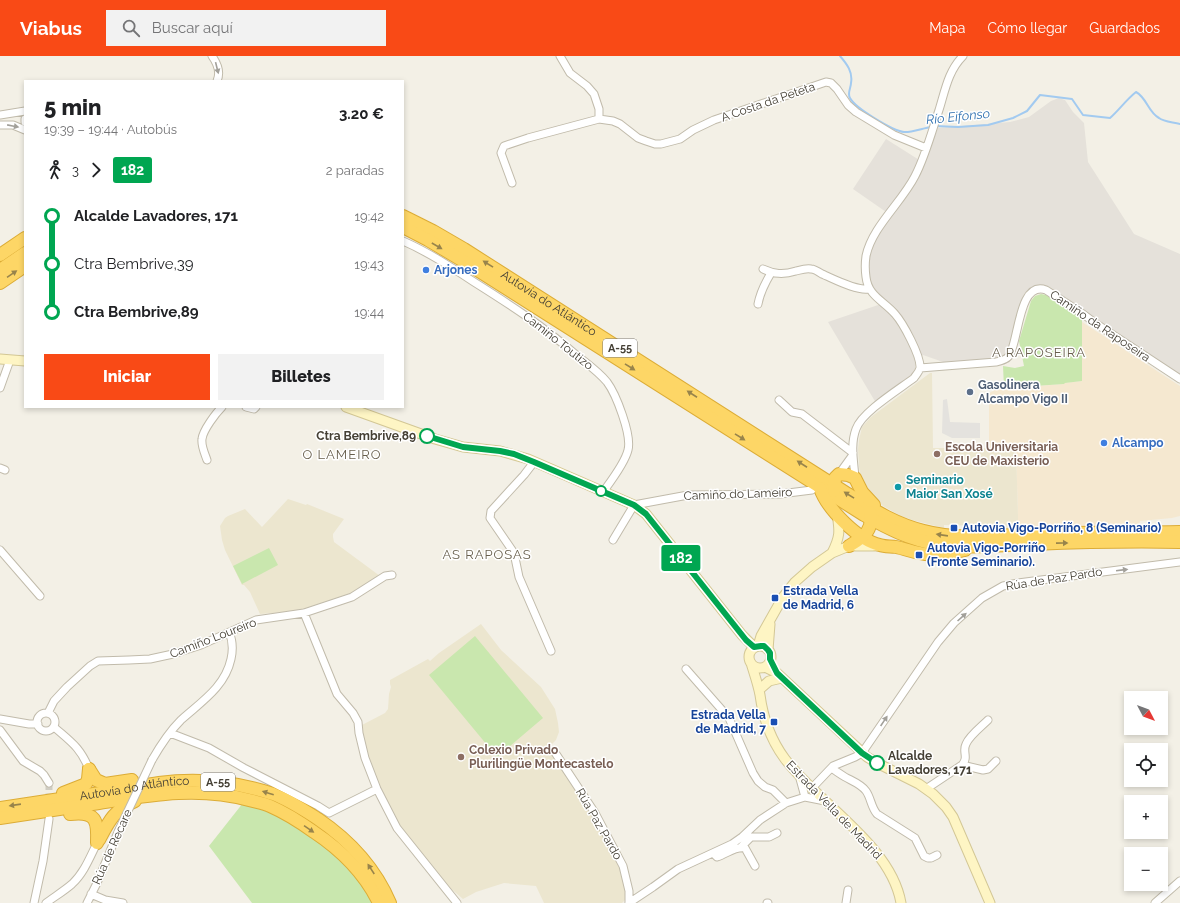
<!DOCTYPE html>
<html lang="es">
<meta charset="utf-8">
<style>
body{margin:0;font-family:Raleway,sans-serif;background:#f2f2f2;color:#202124;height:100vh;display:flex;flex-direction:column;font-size:15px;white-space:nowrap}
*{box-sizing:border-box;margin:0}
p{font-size:13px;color:#757577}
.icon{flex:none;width:22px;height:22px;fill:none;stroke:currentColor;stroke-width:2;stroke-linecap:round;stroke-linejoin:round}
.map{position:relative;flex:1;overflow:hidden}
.details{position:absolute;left:24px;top:24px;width:380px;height:328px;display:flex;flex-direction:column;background:#fff;border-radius:0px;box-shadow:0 2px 6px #0003}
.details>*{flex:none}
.badge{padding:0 8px;border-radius:3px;font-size:14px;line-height:26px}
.needle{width:26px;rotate:131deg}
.buttons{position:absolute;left:1124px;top:635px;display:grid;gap:8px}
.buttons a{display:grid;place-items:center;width:44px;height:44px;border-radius:0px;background:#fff;box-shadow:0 2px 6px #0003;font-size:20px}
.map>.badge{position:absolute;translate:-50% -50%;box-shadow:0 0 0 2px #fff}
.legs{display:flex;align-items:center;gap:6px;height:44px;padding:0 20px;font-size:13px}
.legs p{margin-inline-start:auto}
.overview{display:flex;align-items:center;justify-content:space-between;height:68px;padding:0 20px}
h1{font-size:22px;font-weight:800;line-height:30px}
.button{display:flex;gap:8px;margin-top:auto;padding:8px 20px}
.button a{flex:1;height:46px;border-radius:0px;background:#f94a16;color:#fff;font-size:16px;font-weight:800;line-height:46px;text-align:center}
.button a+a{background:#f2f2f2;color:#202124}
ul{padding:0 20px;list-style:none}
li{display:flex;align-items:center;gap:14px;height:48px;font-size:15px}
li i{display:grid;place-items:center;width:6px;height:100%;margin:0 5px;background:currentColor}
li i::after{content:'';width:10px;height:10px;margin:-5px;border:3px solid;border-radius:50%;background:#fff}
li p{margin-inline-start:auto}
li:first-child i{background:linear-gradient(#0000 50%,currentColor 0)}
li:last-child i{background:linear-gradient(currentColor 50%,#0000 0)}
header{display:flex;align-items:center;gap:24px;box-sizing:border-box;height:56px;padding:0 20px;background:#f94a16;color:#fff}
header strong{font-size:19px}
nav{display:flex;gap:22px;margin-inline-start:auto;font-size:14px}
.search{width:280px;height:36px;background:#f2f2f2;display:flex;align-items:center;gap:10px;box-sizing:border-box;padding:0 14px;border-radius:0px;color:#757577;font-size:15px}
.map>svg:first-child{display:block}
.commercial{fill:#f5e8d0}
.industrial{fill:#e5e1da}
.education{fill:#ece6cf}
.green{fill:#c9e7ae}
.parking{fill:#e4e2de}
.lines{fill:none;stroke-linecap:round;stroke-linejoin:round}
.stream{stroke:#a2caf0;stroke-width:2}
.street-tunnel{stroke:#d0cdc3;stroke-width:7;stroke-dasharray:7 3.5;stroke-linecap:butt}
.street-casing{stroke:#c1bbab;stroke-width:9}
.secondary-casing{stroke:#d3c795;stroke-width:11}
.highway-casing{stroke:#dcac36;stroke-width:14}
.street{stroke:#fff;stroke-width:7}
.secondary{stroke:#fef5c4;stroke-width:9}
.highway{stroke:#fdd666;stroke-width:12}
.street-bridge-casing{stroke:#c1bbab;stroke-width:9;stroke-linecap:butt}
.street-bridge{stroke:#fff;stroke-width:7}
.oneway{fill:#a2a09a}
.oneway2{fill:#98844b}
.line-1-casing{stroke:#fff;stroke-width:9}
.line-1{stroke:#00a651;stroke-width:6}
.shop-dot{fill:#3f7fe0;stroke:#fff;stroke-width:1.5}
.service-dot{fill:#5c6f8a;stroke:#fff;stroke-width:1.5}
.stop-1-dot{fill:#fff;stroke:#00a651;stroke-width:2}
.education-dot{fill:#8d6e63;stroke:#fff;stroke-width:1.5}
.culture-dot{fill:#0f9aa8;stroke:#fff;stroke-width:1.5}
.transit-dot{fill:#1a4fb4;stroke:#fff;stroke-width:1.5}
.labels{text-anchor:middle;stroke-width:3;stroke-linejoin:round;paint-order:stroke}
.shield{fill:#fff;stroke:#7d7972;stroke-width:1}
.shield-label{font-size:11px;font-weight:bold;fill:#454035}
.street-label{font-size:12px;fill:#454035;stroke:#fff}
.shop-label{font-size:12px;font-weight:bold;fill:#366cbe;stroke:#fff;text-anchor:start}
.service-label{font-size:12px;font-weight:bold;fill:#4e5e75;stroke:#fff;text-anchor:start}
.stop-label{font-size:12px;font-weight:bold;fill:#454035;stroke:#fff;text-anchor:end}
.education-label{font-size:12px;font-weight:bold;fill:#785e54;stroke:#fff;text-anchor:start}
.culture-label{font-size:12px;font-weight:bold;fill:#0d838f;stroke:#fff;text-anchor:start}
.transit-label{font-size:12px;font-weight:bold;fill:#164399;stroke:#fff;text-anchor:start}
.water-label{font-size:13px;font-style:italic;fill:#2f70b0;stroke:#fff}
.neighbourhood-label{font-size:13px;letter-spacing:1px;fill:#685f4c;stroke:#fff}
</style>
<header>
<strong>Viabus</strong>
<div class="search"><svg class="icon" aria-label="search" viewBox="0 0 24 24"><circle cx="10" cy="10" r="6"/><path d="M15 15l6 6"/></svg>Buscar aquí</div>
<nav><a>Mapa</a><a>Cómo llegar</a><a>Guardados</a></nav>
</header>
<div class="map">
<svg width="1180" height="847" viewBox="0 0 1180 847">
<rect width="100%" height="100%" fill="#f3f0e6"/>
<path class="commercial" d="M 1082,266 L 1180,330 L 1180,460 L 1172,462 L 1140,465 L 1139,470 L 1014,473 L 1018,464 L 1018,459 L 1016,393 L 989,392 L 989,337 L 997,333 L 1064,328 L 1064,327 L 1082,325 Z"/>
<path class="industrial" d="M 1059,42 L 1065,44 L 1073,56 L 1084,67 L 1088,106 L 1134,178 L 1180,198 L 1180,319 L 1049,232 L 1043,229 L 1038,229 L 1031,231 L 1025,237 L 1009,295 L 1004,300 L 1001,302 L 993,303 L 946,307 L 923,299 L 915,305 L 915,313 L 913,318 L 876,347 L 828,266 L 884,247 L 869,233 L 866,200 L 889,158 L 853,133 L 886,83 L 924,107 L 938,72 L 1010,66 L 1029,61 L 1051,45 Z"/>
<path class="education" d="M 930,317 L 932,317 L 933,392 L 1016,392 L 1018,459 L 1018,464 L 1014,473 L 1005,473 L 993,470 L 944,469 L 944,472 L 912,464 L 901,460 L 883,450 L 870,438 L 861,423 L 859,410 L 858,393 L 859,384 L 862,371 L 871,361 Z
M 288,443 L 306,449 L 307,448 L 344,463 L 333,478 L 333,481 L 334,486 L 380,520 L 349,538 L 299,555 L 260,558 L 250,536 L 244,529 L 242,529 L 225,494 L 222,484 L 220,470 L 225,462 L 228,460 L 245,453 L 262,471 Z
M 481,568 L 501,594 L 541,631 L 555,653 L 558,667 L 559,676 L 556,684 L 549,691 L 597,764 L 622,811 L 627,842 L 622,847 L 544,847 L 536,830 L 504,827 L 476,836 L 463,843 L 435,819 L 402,775 L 381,738 L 370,711 L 360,675 L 362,669 L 385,657 L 388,653 L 389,638 L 391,631 L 390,628 L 390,624 L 428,603 L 430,605 L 439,597 Z"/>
<path class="green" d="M 1041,238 L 1046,239 L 1082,262 L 1082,325 L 1065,327 L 1064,328 L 1004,332 L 1003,310 L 1015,312 L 1024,310 L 1019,285 L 1031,245 L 1035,240 Z
M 269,492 L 278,509 L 242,528 L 233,510 Z
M 475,580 L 543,662 L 497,701 L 429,619 Z
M 254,733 L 310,755 L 396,847 L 252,847 L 209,790 Z"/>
<path class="parking" d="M 947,343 L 950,366 L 980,367 L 980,382 L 952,382 L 942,377 L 943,344 Z"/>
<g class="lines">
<path class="stream" d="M 840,0 C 847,8 853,16 851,27 C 851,32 847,37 850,42 C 855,52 893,75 904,76 C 909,77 924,72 931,71
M 935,70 L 958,71 L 988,69 L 1013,62 L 1027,55 L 1040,39 L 1072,43 L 1083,59 L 1110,62 C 1119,54 1126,44 1136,36 C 1147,42 1148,56 1159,62 C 1164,66 1173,66 1180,68"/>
<path class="street-tunnel" d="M 49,727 L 49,747"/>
<g class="street-casing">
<path id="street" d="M 212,0 C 217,7 221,16 217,25
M 560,0 L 570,17 L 587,30 L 594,38 L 599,53 L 599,63
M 0,59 L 25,55
M 25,63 L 25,66
M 0,69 L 13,69 L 25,74
M 512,127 L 501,97 L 504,90 L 528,82 L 599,63 L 613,65 L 620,68 L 638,82 L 646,85 L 655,88 L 661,88 L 680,83 L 693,74 L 714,64 L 826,26 L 831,27 L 837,33 L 848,49 L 856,56 L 894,79 L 926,92
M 403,185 C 428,196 451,211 474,226 C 509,248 543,270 575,298 C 586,307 598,315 607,326 C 616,338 632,379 628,394 C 625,407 611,425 603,436
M 763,213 C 774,218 783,219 796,215 C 800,214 806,212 811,213 C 814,213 819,216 822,218 C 834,223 856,235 869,233
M 758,248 C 760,237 765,227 771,217
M 920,312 L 996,306 C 1001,305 1006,304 1009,300 C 1019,286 1018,224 1046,234 L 1083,258 L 1095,267 L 1180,323
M 0,332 L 10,304
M 779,344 L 792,356 L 802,358 L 853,397
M 246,351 L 254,353 L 256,351
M 207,404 C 205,398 201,390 202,383 C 203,374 216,357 222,351
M 534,406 L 524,419 L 491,455 L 490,462 L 514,497 L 519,521 L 551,595
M 0,412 L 5,414
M 839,418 L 852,400
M 855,422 C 854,406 850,389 856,373 C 862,356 898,334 914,322 C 916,319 919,316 920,312 C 921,300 903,267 895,258 C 884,245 868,240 866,221 C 865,214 865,207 866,200 C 872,171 902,146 915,120 C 925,101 932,75 939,54 C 945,35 948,15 963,0
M 613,484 L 634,449 L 688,439 L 780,438 L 812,434 L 817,429
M 0,494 L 40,540
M 304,557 L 337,638 L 353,657 L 358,666 L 359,677 L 365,702 L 377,733 L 397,772 L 457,847
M 686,613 L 729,662 L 753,717 L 758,725 L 765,731 L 773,734 L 786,747
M 48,657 L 54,645 L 67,631 L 90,610 L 98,605 L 129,604 L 150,603 L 173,598 L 201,589 L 256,564 L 304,557 L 352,541 L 385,520 L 392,519
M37 666a9 9 0 1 1 18 0a9 9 0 1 1-18 0Z
M 0,663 L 29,668 L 38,668
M 54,671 C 71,686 80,691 89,713
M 0,674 L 23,705 L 40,715 L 44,719 L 49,727
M 170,677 L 209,692 L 244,712 L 318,750 L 329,757 L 377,733
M 554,695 L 595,757 L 623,810 L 629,835 L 629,847
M 152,704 C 160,690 169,676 181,664 C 201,646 225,631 231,603 C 233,594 233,585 229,576
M 962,709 L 983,714 L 988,713 L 996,705
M 831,712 C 836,715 840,718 845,721 C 852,725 861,728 866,735 C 871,742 871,751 877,758 L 915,782 L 924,800 L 928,802 L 931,802 L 937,799
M 799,719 L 805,741 L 825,745
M 812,732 L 833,710 L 855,701 L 862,697 L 938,586 L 954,567 L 982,542 L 1003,530 L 1018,527 L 1180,506
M 926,733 L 962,709 C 969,701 962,696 966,688 C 969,680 982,670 988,664
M 741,791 L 751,781 L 769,781 L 777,777
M 713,797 L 717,801 C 727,798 735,790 745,792 L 755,810
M 91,838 L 105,844 L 123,847
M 34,847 L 43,805 L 49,763
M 46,847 C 54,841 64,835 72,828 C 84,817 90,801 97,787
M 87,847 L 97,827 L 118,776
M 629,847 L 653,831 L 678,813 L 732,788 L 742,781 L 760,764 L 786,747 L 805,741
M 767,847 L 768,847
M 846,847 L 848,834
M 1155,847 L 1180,825"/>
</g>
<g class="secondary-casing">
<path id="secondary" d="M 0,303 L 25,305
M 346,351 L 435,383 L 463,391 L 500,395 L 528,403 L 634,449 L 646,458 L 742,579 L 754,591
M 832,497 C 840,481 840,476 837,458
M 758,590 L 761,580 L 783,541 L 795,526 L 812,511 L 832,497 L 849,490 L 877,490
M749 601a11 11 0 1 1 22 0a11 11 0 1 1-22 0Z
M 768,594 L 770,568
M 751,607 C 754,617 758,628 760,639 C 763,662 771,684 785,703 C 819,748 891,789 901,847
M 765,611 L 777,617 L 867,701 L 877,707 L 919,728 L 933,738 L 946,751 L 953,761 L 990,847
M 761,632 L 769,625 L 782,622"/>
</g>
<g class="highway-casing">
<g id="highway">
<path id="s1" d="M 403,160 L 433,175 L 464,193 L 843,435 C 869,451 894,468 924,475 C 961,485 999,479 1037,478 C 1084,476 1132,477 1180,476"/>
<path d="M 403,171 L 428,184 L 460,203 L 864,459 C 887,472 910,484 937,488 C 969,493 1002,489 1034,488 C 1083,486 1131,485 1180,486"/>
<path d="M 0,199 L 25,182"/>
<path d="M 0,214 L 25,197"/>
<path d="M 0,227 L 25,210"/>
<path d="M 820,432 C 827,453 858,484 880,489 C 885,491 891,490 896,491 C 906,493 915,497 925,498 C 939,499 952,497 965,494"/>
<path d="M 834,435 L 835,422 L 839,418 L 848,419 L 855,422 L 862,436 L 874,449"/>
<path d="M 849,490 C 863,481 874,475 870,456"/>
<path d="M 89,713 L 96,724 L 105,728 L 132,724"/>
<path d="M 63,737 L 86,728 L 88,723 L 89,713"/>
<path id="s2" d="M 0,752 C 38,746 76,741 114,735 C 129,733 144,729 159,727 C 197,722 237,726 273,738 C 289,744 304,754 318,763 C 349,784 375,812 390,847"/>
<path d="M 70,758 C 96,755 98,764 97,787"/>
<path d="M 0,762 C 33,757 66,752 99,747 C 150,739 198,730 249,744 C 256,746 263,747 270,750 C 286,757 300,766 314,776 C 341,794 365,818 379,847"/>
<path d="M 99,784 C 109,765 114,754 135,745"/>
</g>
</g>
<use href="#street" class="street"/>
<use href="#secondary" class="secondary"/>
<use href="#highway" class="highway"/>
<g class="street-bridge-casing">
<path id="street-bridge" d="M 118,776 L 152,704"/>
</g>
<use href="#street-bridge" class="street-bridge"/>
</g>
<defs><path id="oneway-solid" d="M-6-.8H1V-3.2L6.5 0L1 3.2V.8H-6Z"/></defs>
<g class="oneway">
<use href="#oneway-solid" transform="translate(217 12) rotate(76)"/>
<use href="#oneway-solid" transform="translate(13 70) rotate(11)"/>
<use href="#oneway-solid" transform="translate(1122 514) rotate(-7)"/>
<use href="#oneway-solid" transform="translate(962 561) rotate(-42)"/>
<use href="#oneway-solid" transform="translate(884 665) rotate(-56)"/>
</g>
<g class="oneway2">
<use href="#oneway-solid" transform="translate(437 190) rotate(30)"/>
<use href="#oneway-solid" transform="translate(488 208) rotate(-148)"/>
<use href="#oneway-solid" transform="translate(12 218) rotate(-34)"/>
<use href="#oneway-solid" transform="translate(630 311) rotate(32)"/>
<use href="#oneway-solid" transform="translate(692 338) rotate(-147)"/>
<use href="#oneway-solid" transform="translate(740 381) rotate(32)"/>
<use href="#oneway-solid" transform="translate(802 408) rotate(-147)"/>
<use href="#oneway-solid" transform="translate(849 439) rotate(-148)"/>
<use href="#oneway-solid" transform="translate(942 479) rotate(-172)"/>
<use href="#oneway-solid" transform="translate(1062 487) rotate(-1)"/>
<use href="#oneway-solid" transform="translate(268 737) rotate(-163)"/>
<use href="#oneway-solid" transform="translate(15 749) rotate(172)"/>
<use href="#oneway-solid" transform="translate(309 773) rotate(34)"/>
<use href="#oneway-solid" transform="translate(371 813) rotate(-123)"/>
</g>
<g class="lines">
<g class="line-1-casing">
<path id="line-1" d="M 427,380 L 463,391 L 500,395 L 514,398 L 534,406 L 634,449 L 646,458 L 746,584 L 754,591 L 761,590 L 764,590 L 768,594 L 770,597 L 770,603 L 777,617 L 862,697 L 877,707"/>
</g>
<use href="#line-1" class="line-1"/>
</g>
<g class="shop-dot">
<circle cx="426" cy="214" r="4"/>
<circle cx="1104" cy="387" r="4"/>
</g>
<circle class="service-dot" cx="970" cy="336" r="4"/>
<g class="stop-1-dot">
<circle cx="427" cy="380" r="7"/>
<circle cx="601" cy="435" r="5"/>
<circle cx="877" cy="707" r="7"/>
</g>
<g class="education-dot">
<circle cx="937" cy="398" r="4"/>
<circle cx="461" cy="701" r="4"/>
</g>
<circle class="culture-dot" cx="898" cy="431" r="4"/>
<g class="transit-dot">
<rect x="950" y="468" width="8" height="8" rx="2"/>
<rect x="915" y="495" width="8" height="8" rx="2"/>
<rect x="771" y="538" width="8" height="8" rx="2"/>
<rect x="770" y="662" width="8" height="8" rx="2"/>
</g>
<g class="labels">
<g class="shield">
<rect x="603" y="283" width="34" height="18" rx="3"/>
<rect x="201" y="717" width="34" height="18" rx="3"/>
</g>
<g class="shield-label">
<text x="620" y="296">A-55</text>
<text x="218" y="730">A-55</text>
</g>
<g class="street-label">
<text transform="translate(768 46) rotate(-19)" y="4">A Costa da Peteta</text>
<text dy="4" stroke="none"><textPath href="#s1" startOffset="170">Autovía do Atlántico</textPath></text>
<text transform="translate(1100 270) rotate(34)" y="4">Camiño da Raposeira</text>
<text transform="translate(558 285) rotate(38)" y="4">Camiño Toutizo</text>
<text transform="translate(738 438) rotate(-2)" y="4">Camiño do Lameiro</text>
<text transform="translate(1054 523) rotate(-9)" y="4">Rúa de Paz Pardo</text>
<text transform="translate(213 582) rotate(-21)" y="4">Camiño Loureiro</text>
<text dy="4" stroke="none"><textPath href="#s2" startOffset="136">Autovía do Atlántico</textPath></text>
<text transform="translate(834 754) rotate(46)" y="4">Estrada Vella de Madrid</text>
<text transform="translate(599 768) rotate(60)" y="4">Rúa Paz Pardo</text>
<text transform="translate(112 791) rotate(-66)" y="4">Rúa de Recare</text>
</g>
<g class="shop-label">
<text x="434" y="218">Arjones</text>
<text x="1112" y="391">Alcampo</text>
</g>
<g class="service-label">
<text x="978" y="333">Gasolinera<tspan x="978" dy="14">Alcampo Vigo II</tspan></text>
</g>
<g class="stop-label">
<text x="416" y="384">Ctra Bembrive,89</text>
<text x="888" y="704" text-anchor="start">Alcalde<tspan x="888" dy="14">Lavadores, 171</tspan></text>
</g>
<g class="education-label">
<text x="945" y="395">Escola Universitaria<tspan x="945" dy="14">CEU de Maxisterio</tspan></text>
<text x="469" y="698">Colexio Privado<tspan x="469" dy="14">Plurilingüe Montecastelo</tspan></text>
</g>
<g class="culture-label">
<text x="906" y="428">Seminario<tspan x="906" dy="14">Maior San Xosé</tspan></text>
</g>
<g class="transit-label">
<text x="962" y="476">Autovia Vigo-Porriño, 8 (Seminario)</text>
<text x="927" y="496">Autovia Vigo-Porriño<tspan x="927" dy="14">(Fronte Seminario).</tspan></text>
<text x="783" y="539">Estrada Vella<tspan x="783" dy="14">de Madrid, 6</tspan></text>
<text x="766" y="663" text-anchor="end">Estrada Vella<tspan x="766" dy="14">de Madrid, 7</tspan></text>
</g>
<g class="water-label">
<text transform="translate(958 60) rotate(-6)" y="5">Río Eifonso</text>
</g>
<g class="neighbourhood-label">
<text x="1039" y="301">A RAPOSEIRA</text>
<text x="342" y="403">O LAMEIRO</text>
<text x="487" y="503">AS RAPOSAS</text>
</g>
</g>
</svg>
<div class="buttons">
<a><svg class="needle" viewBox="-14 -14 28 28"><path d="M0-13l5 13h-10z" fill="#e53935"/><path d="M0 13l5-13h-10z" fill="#757577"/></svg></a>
<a><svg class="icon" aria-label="locate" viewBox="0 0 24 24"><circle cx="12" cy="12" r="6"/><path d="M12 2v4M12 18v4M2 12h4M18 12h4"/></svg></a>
<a>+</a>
<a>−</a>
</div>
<b class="badge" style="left:681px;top:502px;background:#00a651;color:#fff">182</b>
<section class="details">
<div class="overview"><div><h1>5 min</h1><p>19:39 – 19:44 · Autobús</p></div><b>3.20 €</b></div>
<div class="legs"><svg class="icon" aria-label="walk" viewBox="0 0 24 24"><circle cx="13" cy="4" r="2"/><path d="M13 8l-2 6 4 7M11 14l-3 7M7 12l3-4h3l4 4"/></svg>3<svg class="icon" aria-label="forward" viewBox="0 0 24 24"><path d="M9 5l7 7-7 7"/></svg><b class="badge" style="background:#00a651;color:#fff">182</b><p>2 paradas</p></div>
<ul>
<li><i style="color:#00a651"></i><b>Alcalde Lavadores, 171</b><p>19:42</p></li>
<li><i style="color:#00a651"></i><span>Ctra Bembrive,39</span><p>19:43</p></li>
<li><i style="color:#00a651"></i><b>Ctra Bembrive,89</b><p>19:44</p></li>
</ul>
<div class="button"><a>Iniciar</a><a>Billetes</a></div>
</section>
</div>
